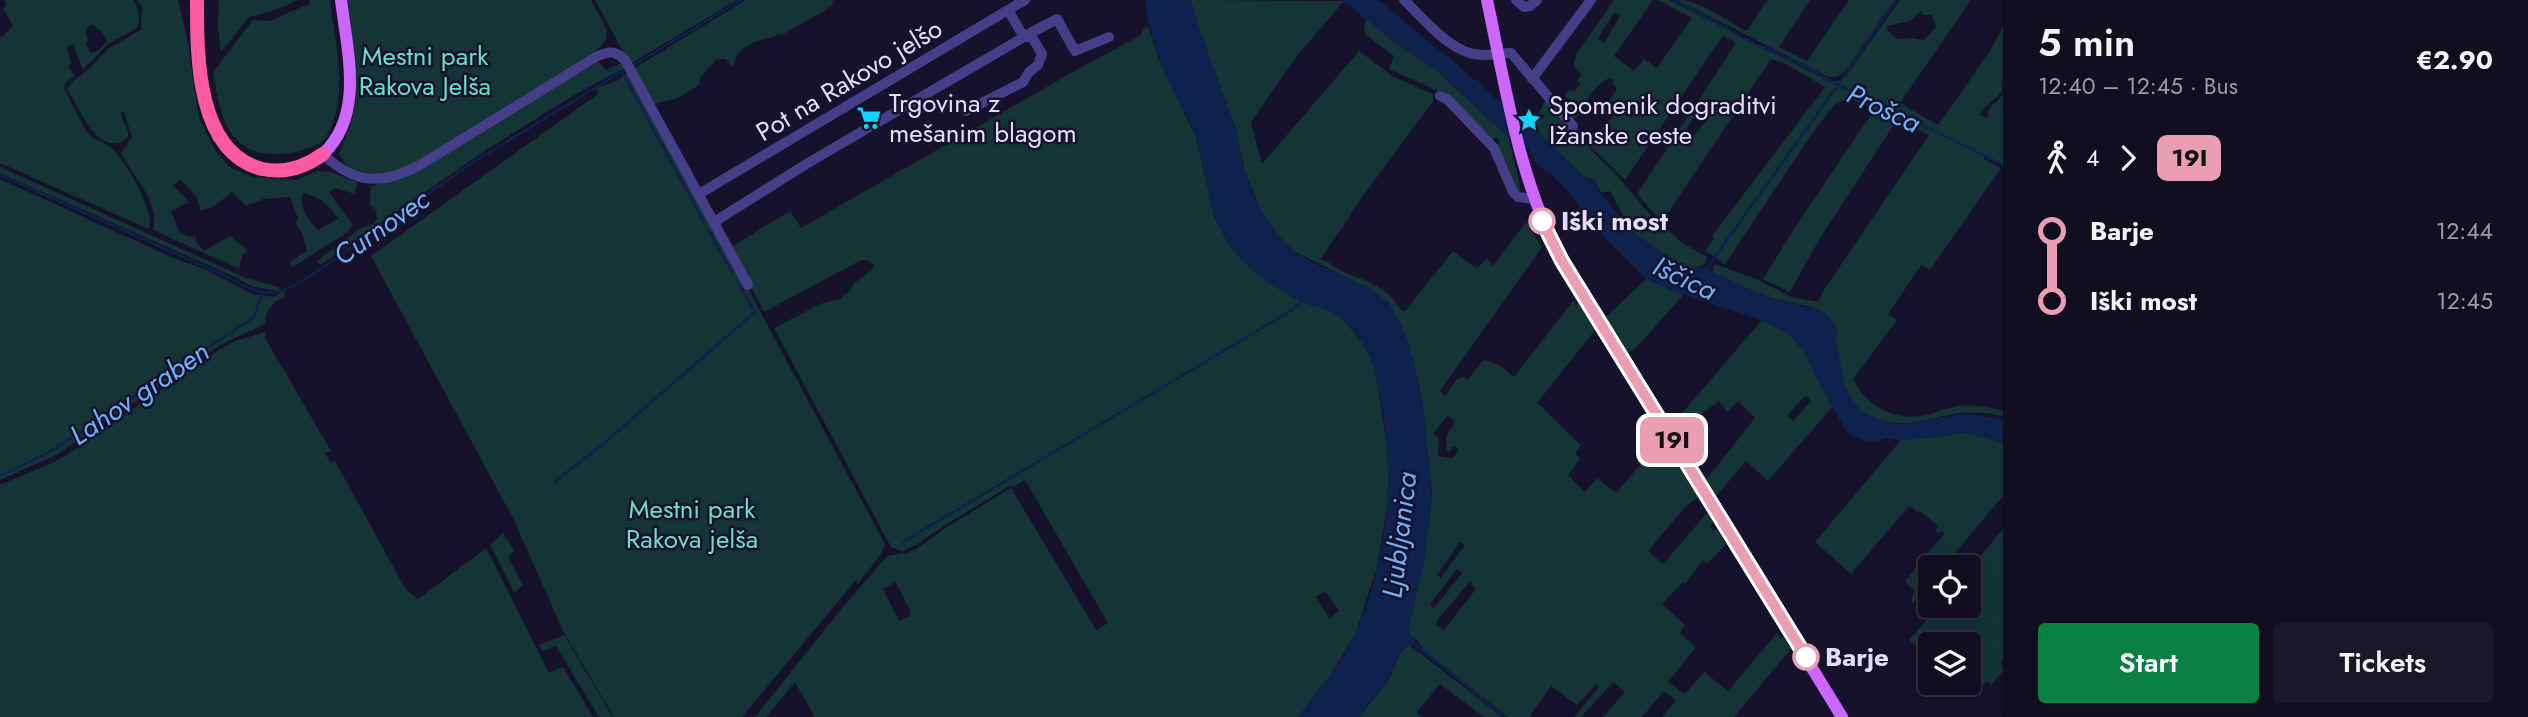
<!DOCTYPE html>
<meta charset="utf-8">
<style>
body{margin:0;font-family:Jost,sans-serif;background:#1a1729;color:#f1f3f6;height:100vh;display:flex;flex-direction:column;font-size:26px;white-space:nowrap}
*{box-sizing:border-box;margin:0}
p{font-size:23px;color:#9c9ca5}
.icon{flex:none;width:38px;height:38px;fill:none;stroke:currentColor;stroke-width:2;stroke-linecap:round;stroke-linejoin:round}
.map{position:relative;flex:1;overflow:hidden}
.drawer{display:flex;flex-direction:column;background:#110e20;width:525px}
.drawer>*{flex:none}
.badge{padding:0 14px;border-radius:10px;font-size:24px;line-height:46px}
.controls{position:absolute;left:1918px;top:555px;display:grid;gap:14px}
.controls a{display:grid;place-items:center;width:63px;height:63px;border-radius:7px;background:#110e20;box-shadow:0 7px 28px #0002,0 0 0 2px #302e3e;font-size:35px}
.map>.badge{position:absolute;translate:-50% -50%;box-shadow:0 0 0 4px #fff}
.legs{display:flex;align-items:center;gap:10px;height:77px;padding:0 35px;font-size:23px}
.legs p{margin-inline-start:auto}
.overview{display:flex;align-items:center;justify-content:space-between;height:119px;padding:0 35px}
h1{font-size:38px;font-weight:600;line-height:52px}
.primary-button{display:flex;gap:14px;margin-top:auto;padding:14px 35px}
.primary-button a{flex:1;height:80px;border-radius:7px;background:#0b8043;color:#fff;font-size:28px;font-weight:600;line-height:80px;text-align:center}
.primary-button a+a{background:#1a1729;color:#f1f3f6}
ul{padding:0 35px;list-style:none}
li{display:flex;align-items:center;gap:24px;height:70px;font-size:26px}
li i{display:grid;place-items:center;width:10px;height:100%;margin:0 9px;background:currentColor}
li i::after{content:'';width:18px;height:18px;margin:-9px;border:5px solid;border-radius:50%;background:#110e20}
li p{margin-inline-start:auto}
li:first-child i{background:linear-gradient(#0000 50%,currentColor 0)}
li:last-child i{background:linear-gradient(currentColor 50%,#0000 0)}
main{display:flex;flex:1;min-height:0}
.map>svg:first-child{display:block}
.green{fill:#153435;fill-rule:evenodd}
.water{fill:#0e224d}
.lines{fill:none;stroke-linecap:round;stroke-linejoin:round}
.stream{stroke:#0e224d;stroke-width:2.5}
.minor{stroke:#453e89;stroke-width:10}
.major{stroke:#cc66fc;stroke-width:12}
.highway{stroke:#fb5a9e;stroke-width:14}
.line-1-casing{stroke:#fff;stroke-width:16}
.line-1{stroke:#ea9eb4;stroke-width:10}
.stop-1-dot{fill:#fff;stroke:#ea9eb4;stroke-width:3.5}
.labels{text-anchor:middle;stroke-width:5;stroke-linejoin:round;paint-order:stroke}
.park-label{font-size:26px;fill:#68dec8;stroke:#17122b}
.street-label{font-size:26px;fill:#e2dcfe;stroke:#17122b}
.poi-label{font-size:26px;fill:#e2dcfe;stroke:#17122b;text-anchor:start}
.stop-label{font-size:26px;font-weight:bold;fill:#e2dcfe;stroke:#17122b;text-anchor:start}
.water-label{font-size:28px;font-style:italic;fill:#6db1fc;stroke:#17122b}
</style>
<main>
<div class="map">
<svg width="2003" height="717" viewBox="0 0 2003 717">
<rect width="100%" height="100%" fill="#17122b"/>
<path class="green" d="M 5,0 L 133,0 C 140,9 140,17 137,28 L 108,44 L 83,70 L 73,44 L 68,46 L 67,49 L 71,62 L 68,67 L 75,76 L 66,82 L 64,88 C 71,101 79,120 87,132 C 93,140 103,141 110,147 C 124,157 156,213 149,229 L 0,163 L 0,36 L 2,37 L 13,26 L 3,9 L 6,5 ZM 92,24 L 102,32 L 107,41 L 98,51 L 90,53 L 86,42 L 88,41 L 86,29 Z
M 137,0 L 178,0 L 187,38 L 199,118 L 216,152 L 231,168 L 253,177 L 297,180 L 317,171 L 330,172 L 357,182 L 355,194 L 335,188 L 329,192 L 353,225 L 346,233 L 293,267 L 289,262 L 307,251 L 302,233 L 295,223 L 298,219 L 290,197 L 263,199 L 246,206 L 232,192 L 213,207 L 201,211 L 196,196 L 180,179 L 173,185 L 189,202 L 171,211 L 179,231 L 189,237 L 195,236 L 197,243 L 204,251 L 230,236 L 247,250 L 242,256 L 239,269 L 153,230 C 160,201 133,177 121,153 L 132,137 L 124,112 L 121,112 C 121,122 130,128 128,138 C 98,161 79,106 67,89 L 74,80 L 90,68 L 109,48 L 141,30 L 142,7 ZM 302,193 C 320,196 328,204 338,219 L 318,230 C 306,218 301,210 302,193 Z
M 219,0 L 298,0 C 282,8 268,13 249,17 L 221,52 L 218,27 Z
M 310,0 L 330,0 C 334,39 348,90 331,127 C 329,131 326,138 323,141 C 320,144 313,146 309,148 C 284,157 253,159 234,137 C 220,120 217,93 213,72 L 253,20 L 270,21 L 309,4 Z
M 346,0 L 591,0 C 606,30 619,36 586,58 L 416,164 L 378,177 L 350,170 L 339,154 L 351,124 L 356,99 Z
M 595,0 L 737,0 L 630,64 Z
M 746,0 L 833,0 L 832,6 L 782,35 L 780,34 C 761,42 751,39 736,56 L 735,63 L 731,66 L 726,59 L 717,59 L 701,76 L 699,85 L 678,98 L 654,104 L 633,69 Z
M 1191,0 L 1344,1 L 1296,57 L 1251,122 L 1262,164 L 1359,51 L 1394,77 L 1433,94 L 1433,101 L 1351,212 L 1351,215 L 1320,259 C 1330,261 1332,267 1340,270 C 1365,282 1385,283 1401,310 L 1405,311 L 1453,251 L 1477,269 L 1487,258 L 1493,266 L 1526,222 L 1542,247 L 1440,391 L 1445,396 L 1457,379 L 1464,377 L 1468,380 L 1483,360 L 1499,365 L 1514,377 L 1573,301 L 1576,305 L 1579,304 L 1595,330 L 1537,403 L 1581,445 L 1575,453 L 1580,459 L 1568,475 L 1585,492 L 1597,478 L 1616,493 L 1662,439 L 1698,497 L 1685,507 L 1648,551 L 1663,564 L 1707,513 L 1713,522 L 1710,525 L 1713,531 L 1717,529 L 1726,544 L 1708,563 L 1702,561 L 1685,584 L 1683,582 L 1662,604 L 1685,625 L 1680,633 L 1696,647 L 1668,682 L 1685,694 L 1704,672 L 1728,691 L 1777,633 L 1781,639 L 1783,637 L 1791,649 L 1734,717 L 1662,717 L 1676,700 L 1664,691 L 1642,717 L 1603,717 L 1625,692 L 1613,682 L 1581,717 L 1574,717 L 1599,687 L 1596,684 L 1577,705 L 1551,686 L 1529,717 L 1508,717 L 1425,651 L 1416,639 L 1409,636 L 1409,625 L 1424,562 L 1432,495 L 1423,405 L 1413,359 L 1400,324 L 1388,302 L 1358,283 L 1294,251 L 1273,230 L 1259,206 L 1244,168 L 1235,126 L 1198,31 ZM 1448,415 L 1455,422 L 1447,435 L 1446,450 L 1449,452 L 1454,446 L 1459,450 L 1453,458 L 1438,456 L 1439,438 L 1433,434 ZM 1460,542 L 1465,545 L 1441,578 L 1437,575 ZM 1457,569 L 1462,573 L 1434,608 L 1430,604 ZM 1470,582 L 1476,589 L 1444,630 L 1436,625 L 1437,620 Z
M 1614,0 L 1653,0 L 1614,56 L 1634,71 L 1644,59 L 1657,68 L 1692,18 L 1658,0 L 1669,0 L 1831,82 L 1841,80 L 1849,72 L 1900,0 L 1971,0 L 1900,103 L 1936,124 L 1939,124 L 1990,51 L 2003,27 C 2003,40 2003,80 2002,90 C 1997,101 1984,104 1980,115 L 1987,119 L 1989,109 L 2003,94 L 2003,164 L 1984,155 L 1984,159 L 2001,168 L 1930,270 L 1922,265 L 1917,271 L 1888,314 L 1897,320 L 1853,379 C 1867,407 1896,422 1927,415 C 1938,412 1948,407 1959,406 C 1973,404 1989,407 2003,411 L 2003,416 C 1990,413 1974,411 1961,413 C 1926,417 1902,433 1867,415 C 1844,402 1840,367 1836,344 C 1835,335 1837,327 1831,319 C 1819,304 1784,303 1766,296 C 1748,290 1730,281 1712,273 L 1715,264 L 1758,280 L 1791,297 L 1818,302 L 1824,290 L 1929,135 L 1897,120 L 1820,238 L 1790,292 L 1763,279 L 1794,229 L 1874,110 L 1850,98 L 1834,105 L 1809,138 L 1725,264 L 1705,251 L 1714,238 L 1712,236 L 1825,87 L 1786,64 L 1771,59 L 1662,222 L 1637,194 L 1736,43 L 1723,35 L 1625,180 L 1588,144 L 1575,125 L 1590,141 L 1618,111 L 1608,102 L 1617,89 L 1613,84 L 1614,81 L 1610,78 C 1597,83 1586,98 1584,111 L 1572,120 L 1561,108 L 1569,100 L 1565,96 L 1569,90 L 1574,92 L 1581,84 L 1577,81 L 1581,75 L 1574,66 L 1576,55 ZM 1921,11 L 1924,15 L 1932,15 L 1936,27 L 1924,40 L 1912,38 L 1897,39 L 1887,30 L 1887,26 L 1909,21 ZM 1614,13 L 1620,16 L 1604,43 L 1598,38 ZM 1697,113 L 1707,120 L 1692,138 L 1684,133 Z
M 1677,0 C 1700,0 1724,19 1744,30 L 1748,30 L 1767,0 L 1810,0 L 1779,47 L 1807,61 L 1849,0 L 1894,0 L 1845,72 L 1836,77 L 1829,77 Z
M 1367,19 L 1397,44 L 1435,69 L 1509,138 L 1521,191 L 1517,190 L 1508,167 L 1497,146 L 1500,142 L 1496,137 L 1492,140 L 1447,95 L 1389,69 L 1394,56 L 1366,35 L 1364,26 Z
M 1148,26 L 1159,60 L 1196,137 L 1214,216 L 1235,252 L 1270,284 L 1304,303 L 1332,310 L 1341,317 L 1368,349 L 1376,374 L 1390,466 L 1389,494 L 1377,568 L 1355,635 L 1329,677 L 1298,717 L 815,717 L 795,682 L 766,717 L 755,717 L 842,608 L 887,556 L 906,553 L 916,549 L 947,527 L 1011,488 L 1096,630 L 1108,623 L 1025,480 L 1014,487 L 1011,485 L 945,525 L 916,545 L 902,551 L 891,547 L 774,328 L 820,304 L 839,299 L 849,292 L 853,284 L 872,270 L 874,265 L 868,260 L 861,260 L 764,312 L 731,247 L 790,211 L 801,228 L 1078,69 L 1141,35 L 1143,29 ZM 896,582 L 910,610 L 910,616 L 899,621 L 883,589 ZM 1325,591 L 1339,611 L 1329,618 L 1316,597 Z
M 598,62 L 606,70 L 624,62 L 626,67 L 569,98 L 486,150 L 320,265 L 317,261 L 361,228 L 373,224 L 377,219 L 376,210 L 370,205 L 371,186 L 402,177 Z
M 628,72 L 697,194 L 885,544 L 881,554 L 858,584 L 856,580 L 742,717 L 614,717 L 564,633 L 514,520 L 371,256 L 598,94 L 596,88 L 617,81 Z
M 1546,99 L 1569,123 L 1590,149 L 1615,173 L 1647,211 L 1681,242 L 1707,257 L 1705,264 L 1688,270 L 1632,232 L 1610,191 L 1601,193 L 1594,179 L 1583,176 L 1539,133 L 1530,129 L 1528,124 L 1532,126 Z
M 0,167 L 246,278 L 279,287 L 285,293 L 284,297 C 272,302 265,311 265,324 L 222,344 L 58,454 L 0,480 L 0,179 L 173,258 L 209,271 L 252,294 L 274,297 L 281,292 L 252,286 L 233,276 L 0,173 Z
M 1646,279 L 1683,295 L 1638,346 L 1628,353 L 1606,317 Z
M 1762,320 L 1786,331 L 1804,351 L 1832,407 L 1768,481 L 1746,461 L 1716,496 L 1706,480 L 1755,418 L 1738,401 L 1727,412 L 1719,401 L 1699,416 L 1703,422 L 1682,440 L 1672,425 ZM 1806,395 L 1811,401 L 1793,421 L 1787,415 Z
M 265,332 L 265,338 L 331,451 L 325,453 L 330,462 L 335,461 L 406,590 L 418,599 L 486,548 L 549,673 L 563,667 L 593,717 L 0,717 L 0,485 L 59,460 L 220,349 L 235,341 Z
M 1962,432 L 1992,438 L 2003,443 L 2003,496 L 1943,567 L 1930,567 L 1930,582 L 1913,603 L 1911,600 L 1914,591 L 1905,581 L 1944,534 L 1942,530 L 1939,534 L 1935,531 L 1938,526 L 1920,511 L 1918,512 L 1909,506 L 1851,574 L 1815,542 L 1901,440 L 1939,437 Z
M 2003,529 L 2003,659 L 2001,661 L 2003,671 L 1991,685 L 1987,681 L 1983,685 L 1980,664 L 1969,654 L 1969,644 L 1957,644 L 1944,632 L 1934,644 L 1930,644 L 1930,648 L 1925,654 L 1909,640 L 1939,606 L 1969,606 L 1969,570 Z
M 503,533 L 514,550 L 508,556 L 523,585 L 514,592 L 490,545 Z
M 564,635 L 613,717 L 599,717 L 556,646 L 543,651 L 539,645 Z
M 1409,645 L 1415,649 L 1502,717 L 1484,717 L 1440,684 L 1417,712 L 1421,717 L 1358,717 C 1367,708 1382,689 1389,678 C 1396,666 1397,653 1409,645 Z"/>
<path class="water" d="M 1145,0 L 1191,0 C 1202,43 1221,83 1234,125 C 1239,139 1240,153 1244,167 C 1253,198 1267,226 1291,248 C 1317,272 1371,278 1391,307 C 1420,347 1429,444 1431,493 C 1432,514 1427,540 1424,561 C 1420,585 1411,610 1408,634 L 1416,639 L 1411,646 L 1405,646 L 1396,661 L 1389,677 L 1358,717 L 1298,717 C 1317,690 1341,665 1355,634 C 1387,564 1395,482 1382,406 C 1377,377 1372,352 1352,329 C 1334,307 1325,312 1303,302 C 1278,291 1252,273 1235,252 C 1207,218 1208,178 1196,138 C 1191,122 1181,106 1173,90 C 1159,61 1149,32 1145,0 Z
M 1342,0 L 1377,0 L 1385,5 L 1437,49 C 1446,53 1465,72 1474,80 L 1478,80 C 1490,102 1522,108 1530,129 L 1539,133 L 1583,176 L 1596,181 L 1598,190 L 1632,232 L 1688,270 L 1700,266 L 1767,297 L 1819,310 L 1832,320 L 1837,332 L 1836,340 L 1845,387 L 1852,400 L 1865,414 L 1896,425 L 1964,414 L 2002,419 L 2003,443 L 1962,432 L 1939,437 L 1901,440 L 1885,438 L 1876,442 L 1866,441 L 1848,434 L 1817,380 L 1804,351 L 1791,335 L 1762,320 L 1673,291 L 1646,279 L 1603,236 L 1567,190 L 1551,174 L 1537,165 L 1528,148 L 1509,138 L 1435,69 L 1397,44 Z"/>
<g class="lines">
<path class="stream" d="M 1674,0 L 1757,45 L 1805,66 L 1838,85 L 1896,0
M 632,66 L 741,0
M 622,72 L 704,222
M 0,175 L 228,277 C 271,303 282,294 322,268 L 472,163 L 626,69
M 708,230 L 732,272
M 1704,272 L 1838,85 L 1862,95 L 2003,165
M 0,476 L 53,450 L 254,317 L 262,294
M 554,482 L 602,445 L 755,312 L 737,281
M 903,542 L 1289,312 L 1304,299
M 1412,642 L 1505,717"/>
<path class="minor" d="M 1404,0 C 1425,20 1452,55 1483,55 C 1492,55 1502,53 1511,53 L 1573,126
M 1516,0 L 1524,7 L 1530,6 L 1537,0
M 1008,10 L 1025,0
M 1025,36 L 1057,19 L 1075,51 L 1109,37
M 1532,79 L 1591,0
M 1440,96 L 1447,99 L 1494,148 L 1513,192 L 1518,197 L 1533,199
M 966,111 L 1023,82 L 1029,72 L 1038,65 L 1042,54 L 1032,37 L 1024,37
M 323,154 C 355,185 382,185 420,165 L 596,57 C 608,51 615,50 625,60 L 748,285
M 699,194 L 1008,10 L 1024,37 L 808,163 L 714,222"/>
<path class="major" d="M 1487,0 C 1506,89 1519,180 1562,261 L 1842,717
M 323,154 C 365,115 347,51 341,0"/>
<path class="highway" d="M 197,0 C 197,55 196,152 262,169 C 285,174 305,167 323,154"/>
</g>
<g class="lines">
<g class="line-1-casing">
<path id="line-1" d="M 1542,221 L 1562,261 L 1806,657"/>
</g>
<use href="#line-1" class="line-1"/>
</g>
<defs>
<g id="supermarket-bare" transform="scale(1.89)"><path d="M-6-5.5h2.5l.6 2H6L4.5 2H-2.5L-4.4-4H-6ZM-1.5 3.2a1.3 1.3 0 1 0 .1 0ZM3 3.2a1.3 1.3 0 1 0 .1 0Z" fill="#0dd4fa" stroke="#17122b" stroke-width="2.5" paint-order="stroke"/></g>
<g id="sight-bare" transform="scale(1.89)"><path d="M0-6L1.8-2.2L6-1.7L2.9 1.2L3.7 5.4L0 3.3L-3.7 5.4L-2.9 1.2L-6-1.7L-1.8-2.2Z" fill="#0dd4fa" stroke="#17122b" stroke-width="2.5" paint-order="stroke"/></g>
</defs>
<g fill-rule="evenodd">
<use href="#supermarket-bare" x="869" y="118"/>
<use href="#sight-bare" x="1529" y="120"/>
</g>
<g class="stop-1-dot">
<circle cx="1542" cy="221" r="12"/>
<circle cx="1806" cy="657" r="12"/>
</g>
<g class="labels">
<g class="park-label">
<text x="425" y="65">Mestni park<tspan x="425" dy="30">Rakova Jelša</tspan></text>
<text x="692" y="518">Mestni park<tspan x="692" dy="30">Rakova jelša</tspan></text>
</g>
<g class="street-label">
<text transform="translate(849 80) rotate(-31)" y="9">Pot na Rakovo jelšo</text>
</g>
<g class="poi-label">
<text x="889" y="112">Trgovina z<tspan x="889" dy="30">mešanim blagom</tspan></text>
<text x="1549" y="114">Spomenik dograditvi<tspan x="1549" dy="30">Ižanske ceste</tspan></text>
</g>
<g class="stop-label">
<text x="1561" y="230">Iški most</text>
<text x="1825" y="666">Barje</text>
</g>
<g class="water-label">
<text transform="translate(1884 108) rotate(25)" y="10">Prošca</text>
<text transform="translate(381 227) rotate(-35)" y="10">Curnovec</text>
<text transform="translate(1685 278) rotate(25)" y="10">Iščica</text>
<text transform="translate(139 393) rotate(-34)" y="10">Lahov graben</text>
<text transform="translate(1399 535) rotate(-83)" y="10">Ljubljanica</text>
</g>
</g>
</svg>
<div class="controls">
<a><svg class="icon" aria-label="locate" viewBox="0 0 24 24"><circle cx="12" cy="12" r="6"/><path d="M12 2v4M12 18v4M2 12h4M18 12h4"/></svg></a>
<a><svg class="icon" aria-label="layers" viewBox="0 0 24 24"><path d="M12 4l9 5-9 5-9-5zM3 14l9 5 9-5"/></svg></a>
</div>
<b class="badge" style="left:1672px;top:440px;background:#ea9eb4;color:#111">19I</b>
</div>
<section class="drawer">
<div class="overview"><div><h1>5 min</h1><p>12:40 – 12:45 · Bus</p></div><b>€2.90</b></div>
<div class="legs"><svg class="icon" aria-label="walk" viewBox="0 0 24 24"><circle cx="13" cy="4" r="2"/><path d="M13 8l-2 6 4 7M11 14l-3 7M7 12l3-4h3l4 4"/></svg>4<svg class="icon" aria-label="forward" viewBox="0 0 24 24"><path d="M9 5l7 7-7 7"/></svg><b class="badge" style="background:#ea9eb4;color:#111">19I</b></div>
<ul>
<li><i style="color:#ea9eb4"></i><b>Barje</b><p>12:44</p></li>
<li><i style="color:#ea9eb4"></i><b>Iški most</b><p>12:45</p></li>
</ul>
<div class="primary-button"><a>Start</a><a>Tickets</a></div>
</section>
</main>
